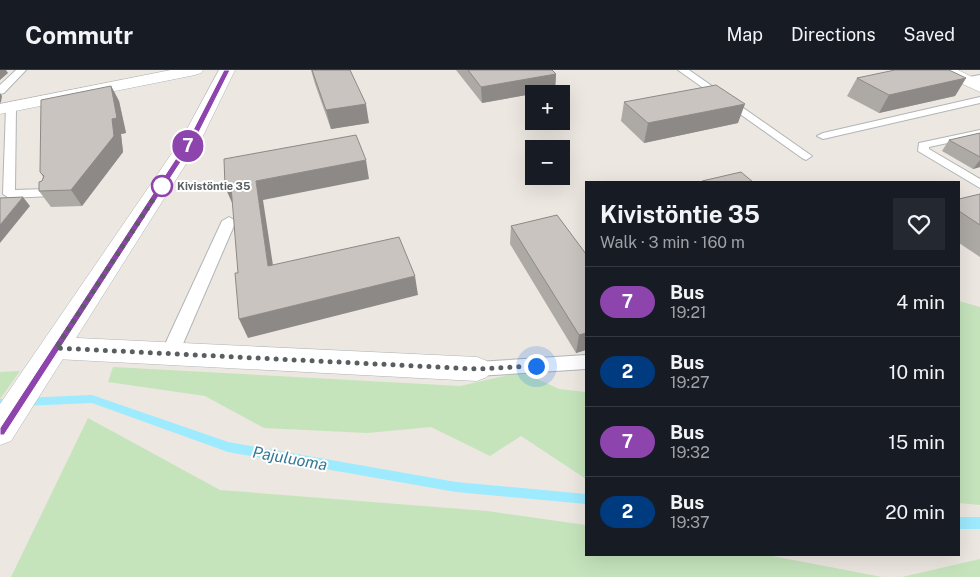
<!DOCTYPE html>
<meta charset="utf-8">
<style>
body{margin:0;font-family:"Public Sans",sans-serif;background:#242831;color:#f1f3f6;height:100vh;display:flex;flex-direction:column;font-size:19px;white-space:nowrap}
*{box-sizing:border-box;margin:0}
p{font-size:16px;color:#9ea1a6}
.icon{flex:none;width:28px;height:28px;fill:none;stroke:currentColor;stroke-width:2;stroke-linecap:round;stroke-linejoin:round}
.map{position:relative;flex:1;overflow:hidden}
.drawer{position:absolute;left:585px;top:111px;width:375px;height:375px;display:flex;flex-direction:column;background:#171b24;border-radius:0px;box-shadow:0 5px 20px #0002}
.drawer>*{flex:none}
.badge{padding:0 10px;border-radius:16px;font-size:18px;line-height:32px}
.controls{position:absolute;left:525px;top:15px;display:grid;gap:10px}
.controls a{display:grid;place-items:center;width:45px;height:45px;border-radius:0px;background:#171b24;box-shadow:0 5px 20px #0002;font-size:25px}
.you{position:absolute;width:25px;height:25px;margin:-12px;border:4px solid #fff;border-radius:50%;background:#1a73e8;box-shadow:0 0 0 8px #1a73e833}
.map>.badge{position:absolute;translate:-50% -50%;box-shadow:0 0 0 2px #fff}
.round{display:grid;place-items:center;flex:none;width:52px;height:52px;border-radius:0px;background:#242831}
.head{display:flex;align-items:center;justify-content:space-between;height:85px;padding:0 15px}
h1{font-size:24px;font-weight:700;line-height:38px}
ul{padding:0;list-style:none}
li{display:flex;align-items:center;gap:15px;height:70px;padding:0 15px;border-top:1px solid #363941}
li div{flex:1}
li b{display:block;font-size:19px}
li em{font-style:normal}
li .badge{min-width:55px;font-weight:700;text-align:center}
header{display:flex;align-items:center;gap:30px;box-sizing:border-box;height:70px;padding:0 25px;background:#171b24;border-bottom:1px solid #363941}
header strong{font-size:24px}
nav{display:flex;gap:28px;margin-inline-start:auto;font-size:18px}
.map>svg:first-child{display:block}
.green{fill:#c5e4bc}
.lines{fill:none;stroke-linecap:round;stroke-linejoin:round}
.stream{fill:#9eeafe;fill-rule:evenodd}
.service-casing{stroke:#b1b5b8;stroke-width:2}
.minor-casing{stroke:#b1b5b8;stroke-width:1}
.secondary-casing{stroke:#b0b5b8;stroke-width:1}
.service{fill:#fff;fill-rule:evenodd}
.minor{fill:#fff;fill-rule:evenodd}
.secondary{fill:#fff;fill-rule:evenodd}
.wall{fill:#ada9a4}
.shaded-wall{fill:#8d8986}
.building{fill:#c9c4bf;stroke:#8d8986}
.line{fill:#8e44ad;stroke:#fff}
.walk{stroke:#595e61;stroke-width:5;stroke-dasharray:0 9}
.stop-dot{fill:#fff;stroke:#8e44ad;stroke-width:2.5}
.labels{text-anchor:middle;stroke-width:4;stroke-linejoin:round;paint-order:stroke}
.far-stop-label{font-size:11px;font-weight:bold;fill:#595e61;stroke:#fff;text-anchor:start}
.near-water-label{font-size:16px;font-style:italic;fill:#357995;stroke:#fff}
</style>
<header>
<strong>Commutr</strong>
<nav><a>Map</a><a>Directions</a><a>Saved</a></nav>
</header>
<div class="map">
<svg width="980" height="507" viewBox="0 0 980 507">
<rect width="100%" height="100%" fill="#ece7e0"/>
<path class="green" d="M 959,231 L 980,237 L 980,435 L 959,433 Z
M 113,297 L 460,316 L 522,302 L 559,319 L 586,322 L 586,409 L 521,366 L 490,386 L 431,357 L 367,363 L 264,358 L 205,326 L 108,312 Z
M 20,301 L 0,329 L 0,302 Z
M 88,348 L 220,420 L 487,441 L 586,455 L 586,485 L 767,485 L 882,507 L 11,507 Z
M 980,489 L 980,507 L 902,507 Z"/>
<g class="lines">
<path class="stream" d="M 92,325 L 228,372 L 456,412 L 586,424 L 586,434 L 456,422 L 228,382 L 92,333 L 0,337 L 0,329 Z
M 959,447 L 980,447 L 980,459 L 959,459 Z"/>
<g class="service-casing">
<path id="service" d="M 16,0 L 26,0 L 4,23 L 0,24 L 0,15 Z
M 678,0 L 689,0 L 812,86 L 806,90 L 802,88 Z
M 980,5 L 980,11 L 967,13 L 962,10 L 964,8 Z
M 980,27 L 980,33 L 823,69 L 817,66 L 823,63 Z
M 11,34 L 16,37 L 15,120 L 48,119 L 52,120 L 54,123 L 52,126 L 9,128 L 3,124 L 6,37 Z
M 980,60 L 980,66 L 929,77 L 929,79 L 980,109 L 980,118 L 918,81 L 919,73 Z
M 229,147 L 236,151 L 179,283 L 176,288 L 170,290 L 164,288 L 161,283 L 222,151 Z
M 586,285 L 586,299 L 477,306 L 471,304 L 468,299 L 471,294 L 477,292 Z"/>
</g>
<g class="minor-casing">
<path id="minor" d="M 171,0 L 203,0 L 201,3 L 195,5 L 0,44 L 0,34 Z
M 937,0 L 958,0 L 980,11 L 980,22 L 939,3 Z
M 56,267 L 477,287 L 487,291 L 492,299 L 487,307 L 477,311 L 56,289 L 46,286 L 42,278 L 46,270 Z"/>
</g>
<g class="secondary-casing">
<path id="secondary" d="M 219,0 L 235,0 L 201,70 L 11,371 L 0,375 L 0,334 L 181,70 Z"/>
</g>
<use href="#service" class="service"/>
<use href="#minor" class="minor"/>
<use href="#secondary" class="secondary"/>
</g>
<path class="wall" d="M 311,0 L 350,0 L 369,53 L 331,59 L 315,14 Z
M 456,0 L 552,0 L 556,4 L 555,20 L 482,33 Z
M 857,8 L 966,8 L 955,26 L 879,43 L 847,26 Z
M 111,16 L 119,31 L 126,63 L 121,64 L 123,82 L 82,136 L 51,137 L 39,121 L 43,107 L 40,102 Z
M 624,32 L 738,53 L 644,73 L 621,51 Z
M 980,63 L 980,97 L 973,99 L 942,81 L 949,70 Z
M 980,124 L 980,187 L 959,173 L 959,129 Z
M 511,156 L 586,184 L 586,280 L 576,283 L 510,174 Z"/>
<path class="shaded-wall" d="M 0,0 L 6,0 L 8,3 L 0,10 Z
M 556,4 L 555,20 L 482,33 L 481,17 Z
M 966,8 L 955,26 L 879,43 L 889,25 Z
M 111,16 L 119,31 L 126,63 L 121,64 L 123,82 L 82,136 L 71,120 L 112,49 Z
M 0,23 L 2,26 L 1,32 L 0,33 Z
M 366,34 L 369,53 L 331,59 L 326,40 Z
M 745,34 L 738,53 L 644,73 L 648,53 Z
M 366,90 L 369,109 L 263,130 L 276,215 L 268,196 L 256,111 Z
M 980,90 L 980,97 L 973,99 Z
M 231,116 L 233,135 L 225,117 Z
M 23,127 L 30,136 L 0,173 L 0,155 Z
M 415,206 L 418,225 L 248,268 L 239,249 Z
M 586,263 L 586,280 L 576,283 L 579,265 Z"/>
<path class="building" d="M 312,0 L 350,0 L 366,34 L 326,40 Z
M 468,0 L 552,0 L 556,4 L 481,17 Z
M 895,0 L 949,0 L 966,8 L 889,25 L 857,8 Z
M 716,15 L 745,34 L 648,53 L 624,32 Z
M 111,16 L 117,48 L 112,49 L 114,66 L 71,120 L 39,121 L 39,112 L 42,111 L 44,106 L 40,102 L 41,30 Z
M 980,63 L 980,87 L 949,70 Z
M 356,65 L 366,90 L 256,111 L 268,196 L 399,167 L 415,206 L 239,249 L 235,203 L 238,203 L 231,116 L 225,117 L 224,89 Z
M 741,102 L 753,112 L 703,112 L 702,111 Z
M 980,124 L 980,155 L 959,141 L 959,129 Z
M 23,127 L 0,155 L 0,128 Z
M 557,145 L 586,184 L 586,263 L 579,265 L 511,156 Z"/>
<path class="line" d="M 224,0 L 230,0 L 195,70 L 4,365 L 0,365 L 0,358 L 188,70 Z"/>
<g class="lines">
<path class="walk" d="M 162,116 L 56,278 L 477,299 L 536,296"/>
</g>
<circle class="stop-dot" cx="162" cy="116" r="10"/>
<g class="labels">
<g class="far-stop-label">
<text x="177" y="120">Kivistöntie 35</text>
</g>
<g class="near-water-label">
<text transform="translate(290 388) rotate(10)" y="6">Pajuluoma</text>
</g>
</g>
</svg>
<div class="controls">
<a>+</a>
<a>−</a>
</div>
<div class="you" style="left:536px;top:296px"></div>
<b class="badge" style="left:188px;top:76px;background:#8e44ad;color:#fff">7</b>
<section class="drawer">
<div class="head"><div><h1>Kivistöntie 35</h1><p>Walk · 3 min · 160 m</p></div><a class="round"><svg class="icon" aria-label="heart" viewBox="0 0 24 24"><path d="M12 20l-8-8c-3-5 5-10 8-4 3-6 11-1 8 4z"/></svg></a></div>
<ul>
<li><span class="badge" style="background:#8e44ad;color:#fff">7</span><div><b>Bus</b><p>19:21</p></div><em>4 min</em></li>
<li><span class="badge" style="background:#003b80;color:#fff">2</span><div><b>Bus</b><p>19:27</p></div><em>10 min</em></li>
<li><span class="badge" style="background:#8e44ad;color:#fff">7</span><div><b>Bus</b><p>19:32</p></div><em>15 min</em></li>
<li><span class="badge" style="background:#003b80;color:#fff">2</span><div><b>Bus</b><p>19:37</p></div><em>20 min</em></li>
</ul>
</section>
</div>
